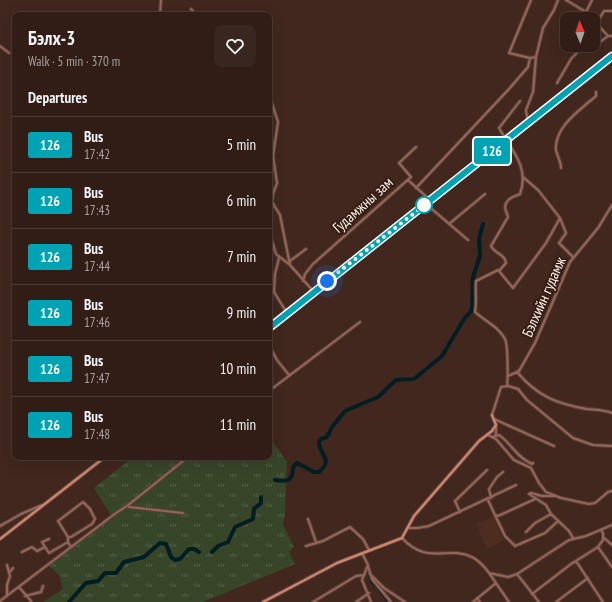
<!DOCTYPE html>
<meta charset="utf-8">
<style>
body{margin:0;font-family:"PT Sans Narrow",sans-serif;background:#39261f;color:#f1f3f6;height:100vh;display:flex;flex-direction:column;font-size:15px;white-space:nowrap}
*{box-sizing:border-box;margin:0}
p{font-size:13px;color:#a8a2a1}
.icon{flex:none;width:22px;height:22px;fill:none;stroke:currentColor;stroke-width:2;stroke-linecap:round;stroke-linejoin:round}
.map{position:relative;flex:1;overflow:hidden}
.sheet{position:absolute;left:12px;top:12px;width:260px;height:448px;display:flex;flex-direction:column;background:#311d16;border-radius:8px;box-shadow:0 4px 16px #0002,0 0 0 1px #4c3b35}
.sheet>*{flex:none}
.badge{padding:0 8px;border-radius:3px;font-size:14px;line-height:26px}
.needle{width:26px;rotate:358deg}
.buttons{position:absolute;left:560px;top:12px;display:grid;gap:8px}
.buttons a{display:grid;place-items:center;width:40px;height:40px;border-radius:8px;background:#311d16;box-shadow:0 4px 16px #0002,0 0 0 1px #4c3b35;font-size:20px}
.you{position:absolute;width:20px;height:20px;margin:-10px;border:3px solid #fff;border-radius:50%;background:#1a73e8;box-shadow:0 0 0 6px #1a73e833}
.map>.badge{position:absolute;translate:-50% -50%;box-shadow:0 0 0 2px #fff}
h2{padding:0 16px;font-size:15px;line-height:36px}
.round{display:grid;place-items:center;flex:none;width:42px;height:42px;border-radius:8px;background:#39261f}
.summary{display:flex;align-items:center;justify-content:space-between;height:68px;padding:0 16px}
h1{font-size:19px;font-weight:700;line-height:30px}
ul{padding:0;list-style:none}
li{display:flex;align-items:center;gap:12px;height:56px;padding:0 16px;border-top:1px solid #4c3b35}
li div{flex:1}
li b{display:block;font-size:15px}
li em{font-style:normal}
li .badge{min-width:44px;font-weight:700;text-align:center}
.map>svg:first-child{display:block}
.built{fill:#4d2d21}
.park{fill:url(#park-tufts)}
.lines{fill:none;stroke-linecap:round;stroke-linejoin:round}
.stream{stroke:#031e22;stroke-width:1}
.river{stroke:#031e22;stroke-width:4}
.street-casing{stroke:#5c433b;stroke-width:4}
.secondary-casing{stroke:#5c433b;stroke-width:4.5}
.street{stroke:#946558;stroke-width:2}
.secondary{stroke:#cd836e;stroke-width:2.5}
.line-casing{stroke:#fff;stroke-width:9}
.line{stroke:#00a3b4;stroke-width:6}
.walk{stroke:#fff1ec;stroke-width:4;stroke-dasharray:0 7.2}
.stop-dot{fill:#fff;stroke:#00a3b4;stroke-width:2}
.labels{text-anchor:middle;stroke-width:4;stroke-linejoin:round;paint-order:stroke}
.street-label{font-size:15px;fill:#fff1ec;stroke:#361e14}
</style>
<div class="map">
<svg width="612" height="602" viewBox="0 0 612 602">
<defs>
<pattern id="park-tufts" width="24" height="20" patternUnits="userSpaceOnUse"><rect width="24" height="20" fill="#374528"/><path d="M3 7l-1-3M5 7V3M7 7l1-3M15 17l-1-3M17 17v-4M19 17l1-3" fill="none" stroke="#556047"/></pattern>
</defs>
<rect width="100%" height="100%" fill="#41271e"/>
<path class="built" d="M 493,516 L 504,540 L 487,549 L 476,524 Z"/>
<path class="park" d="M 269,436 L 287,462 L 285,515 L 283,524 L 294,547 L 289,552 L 295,564 L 203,602 L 43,602 L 63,589 L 59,575 L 47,564 L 112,517 L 94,488 L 133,457 L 269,457 Z"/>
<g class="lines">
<path class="stream" d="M 367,568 L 371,583 L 376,587 L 387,602"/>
<path class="river" d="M 275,480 C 288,482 293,481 293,467 L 297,463 L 314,472 L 319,472 C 334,459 319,455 319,442 L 321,439 L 327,437 L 332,427 L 345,411 L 378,397 L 396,380 L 414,379 L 442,356 L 464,319 L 472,310 L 473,277 L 480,256 L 479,239 L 483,224
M 212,552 L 218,546 L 228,542 L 235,527 L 253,519 L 254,509 L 261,503 L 261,497
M 69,602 L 86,583 L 98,581 L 105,573 L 116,573 L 124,562 L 144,557 L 160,543 L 166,544 L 171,557 L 175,560 L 180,559 L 189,549 L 194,549 L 199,552"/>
<g class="street-casing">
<path id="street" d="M 531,0 L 509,53 L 530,58 L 536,57
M 566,0 L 586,12
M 592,0 L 586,12 L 608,36 L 612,36
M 191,9 L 196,15
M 160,15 L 161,0
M 597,23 L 604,11 L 612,11
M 593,42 L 596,45 L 608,36
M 0,46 L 9,53
M 269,65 L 269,75
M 557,83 L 571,59 L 584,45
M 269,85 L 271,90 L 271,100 L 278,122 L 273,156 L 277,183 L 273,194 L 272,202 L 280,215 L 290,265 L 314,292
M 528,122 L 526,110 L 533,92 L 536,57 L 543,28 L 554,10 L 558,0
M 561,168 C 561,161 557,156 556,150 C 554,127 580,110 596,96 L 596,92
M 408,180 L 430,200
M 416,188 L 509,89 L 528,67 L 530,58
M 426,204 L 468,240
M 560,218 L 566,233 L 559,243 L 573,257
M 449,224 L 485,194
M 269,231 L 276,254 L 290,265
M 290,261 L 306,249
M 499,271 L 513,288 L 546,243 L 560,218 L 538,190 L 523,177
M 303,281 L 305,274 L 313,264 L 411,177 L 399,163 L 416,147
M 269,292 L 274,292 L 287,313
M 274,292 L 275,274 L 279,258
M 269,345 L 277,360 L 289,375
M 517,372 C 537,396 557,404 587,409 C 596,410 604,410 612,413
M 508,376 L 519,371 L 535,343 L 570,262 L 598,228 L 612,205
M 507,386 C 508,379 508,344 505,339 C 499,327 485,321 475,312 C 477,301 475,291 476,281 L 498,270 L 499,271 L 506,263 C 505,254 495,254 491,246 L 508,217 C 507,213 505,210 505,207 C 506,198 514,197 520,194 C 530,167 511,149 499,128 L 520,101
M 269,391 L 360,322
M 492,415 L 501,387 L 508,386 L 518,389 L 527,400 L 573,438 L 593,445 L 612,446
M 494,419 L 554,446
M 496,425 L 496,435
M 488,435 L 496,439 L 514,460 L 531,468 L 539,483 L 546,492 L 561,498 L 589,504 L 595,503 L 608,492 L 612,491
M 492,437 L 499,435 C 512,444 515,456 532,464 L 533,463
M 555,496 L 542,496 L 531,493 L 529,494 L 546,505 L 551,514 L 569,531 L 573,538
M 491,498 L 489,489 L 497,477 L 503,472
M 488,500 L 495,515 L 498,516 L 535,499
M 129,507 L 183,513
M 460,512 L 455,501 L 487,470
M 495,515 L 505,536 L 515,546 L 545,533 L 558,521
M 308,519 L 316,542
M 0,526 L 21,514 L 42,505
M 408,528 L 418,528 L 429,526 L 516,485
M 526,532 L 535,523 L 551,514
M 68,537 L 71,537 L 92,524 L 95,519 L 90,509 L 83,502 L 58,521 L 68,537 L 68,542 L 71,547
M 603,537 L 612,545
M 402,538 C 428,566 446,545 472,557 C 482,562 490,574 496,583 L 473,602
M 49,539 L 42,542 L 49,553 L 68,542
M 306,546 L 323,541 L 350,527 L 363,539 L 369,550
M 598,547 L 612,567
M 22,552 L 32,547 L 37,551 L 45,547
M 576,561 L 603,602
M 7,565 L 10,576 L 7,585 L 7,596
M 368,566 L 372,579 L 391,602
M 9,573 L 13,568
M 489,573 L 508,577 L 517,574 L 539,602
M 370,574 L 384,588 L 405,602
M 517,574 L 569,540 L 586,536 L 612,525
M 364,575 L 362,580 L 371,602
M 496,583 L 509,602
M 19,587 L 31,601
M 532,594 L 571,564 L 598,547 L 603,540 L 603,533 L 601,530
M 25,596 L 41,592 L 43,586
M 477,598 L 480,602
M 0,601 L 116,513 L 127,506 L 188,457
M 313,602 L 356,576 L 364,575 L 368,565 L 362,553
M 356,602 L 369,593
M 556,602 L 588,578"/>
</g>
<g class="secondary-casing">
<path id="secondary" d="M 269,328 L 612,56
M 0,539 L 105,457
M 263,602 L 337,563 L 402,538 L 414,516 L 479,441 L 492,431 L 496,425 L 492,415"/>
</g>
<use href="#street" class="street"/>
<use href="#secondary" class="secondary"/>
</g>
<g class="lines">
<g class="line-casing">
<path id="line" d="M 269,328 L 612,56"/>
</g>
<use href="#line" class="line"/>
<path class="walk" d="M 327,281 L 426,204 L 424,205"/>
</g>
<circle class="stop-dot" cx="424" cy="205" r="8"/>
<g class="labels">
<g class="street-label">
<text transform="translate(363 205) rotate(-42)" y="5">Гудамжны зам</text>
<text transform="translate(544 297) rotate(-66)" y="5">Бэлхийн гудамж</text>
</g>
</g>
</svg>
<div class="buttons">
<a><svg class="needle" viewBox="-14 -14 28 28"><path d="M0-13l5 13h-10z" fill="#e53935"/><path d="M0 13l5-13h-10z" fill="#a8a2a1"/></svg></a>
</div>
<div class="you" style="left:327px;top:281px"></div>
<b class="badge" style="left:492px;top:151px;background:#00a3b4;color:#fff">126</b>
<section class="sheet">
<div class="summary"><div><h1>Бэлх-3</h1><p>Walk · 5 min · 370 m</p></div><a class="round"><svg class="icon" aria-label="heart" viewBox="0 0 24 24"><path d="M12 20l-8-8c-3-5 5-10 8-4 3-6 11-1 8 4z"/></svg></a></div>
<h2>Departures</h2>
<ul>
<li><span class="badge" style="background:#00a3b4;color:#fff">126</span><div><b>Bus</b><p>17:42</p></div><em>5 min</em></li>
<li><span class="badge" style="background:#00a3b4;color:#fff">126</span><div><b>Bus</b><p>17:43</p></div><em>6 min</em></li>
<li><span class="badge" style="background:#00a3b4;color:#fff">126</span><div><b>Bus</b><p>17:44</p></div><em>7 min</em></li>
<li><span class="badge" style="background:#00a3b4;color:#fff">126</span><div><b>Bus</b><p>17:46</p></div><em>9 min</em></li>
<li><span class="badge" style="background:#00a3b4;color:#fff">126</span><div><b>Bus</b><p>17:47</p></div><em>10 min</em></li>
<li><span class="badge" style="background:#00a3b4;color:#fff">126</span><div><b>Bus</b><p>17:48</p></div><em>11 min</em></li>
</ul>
</section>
</div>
